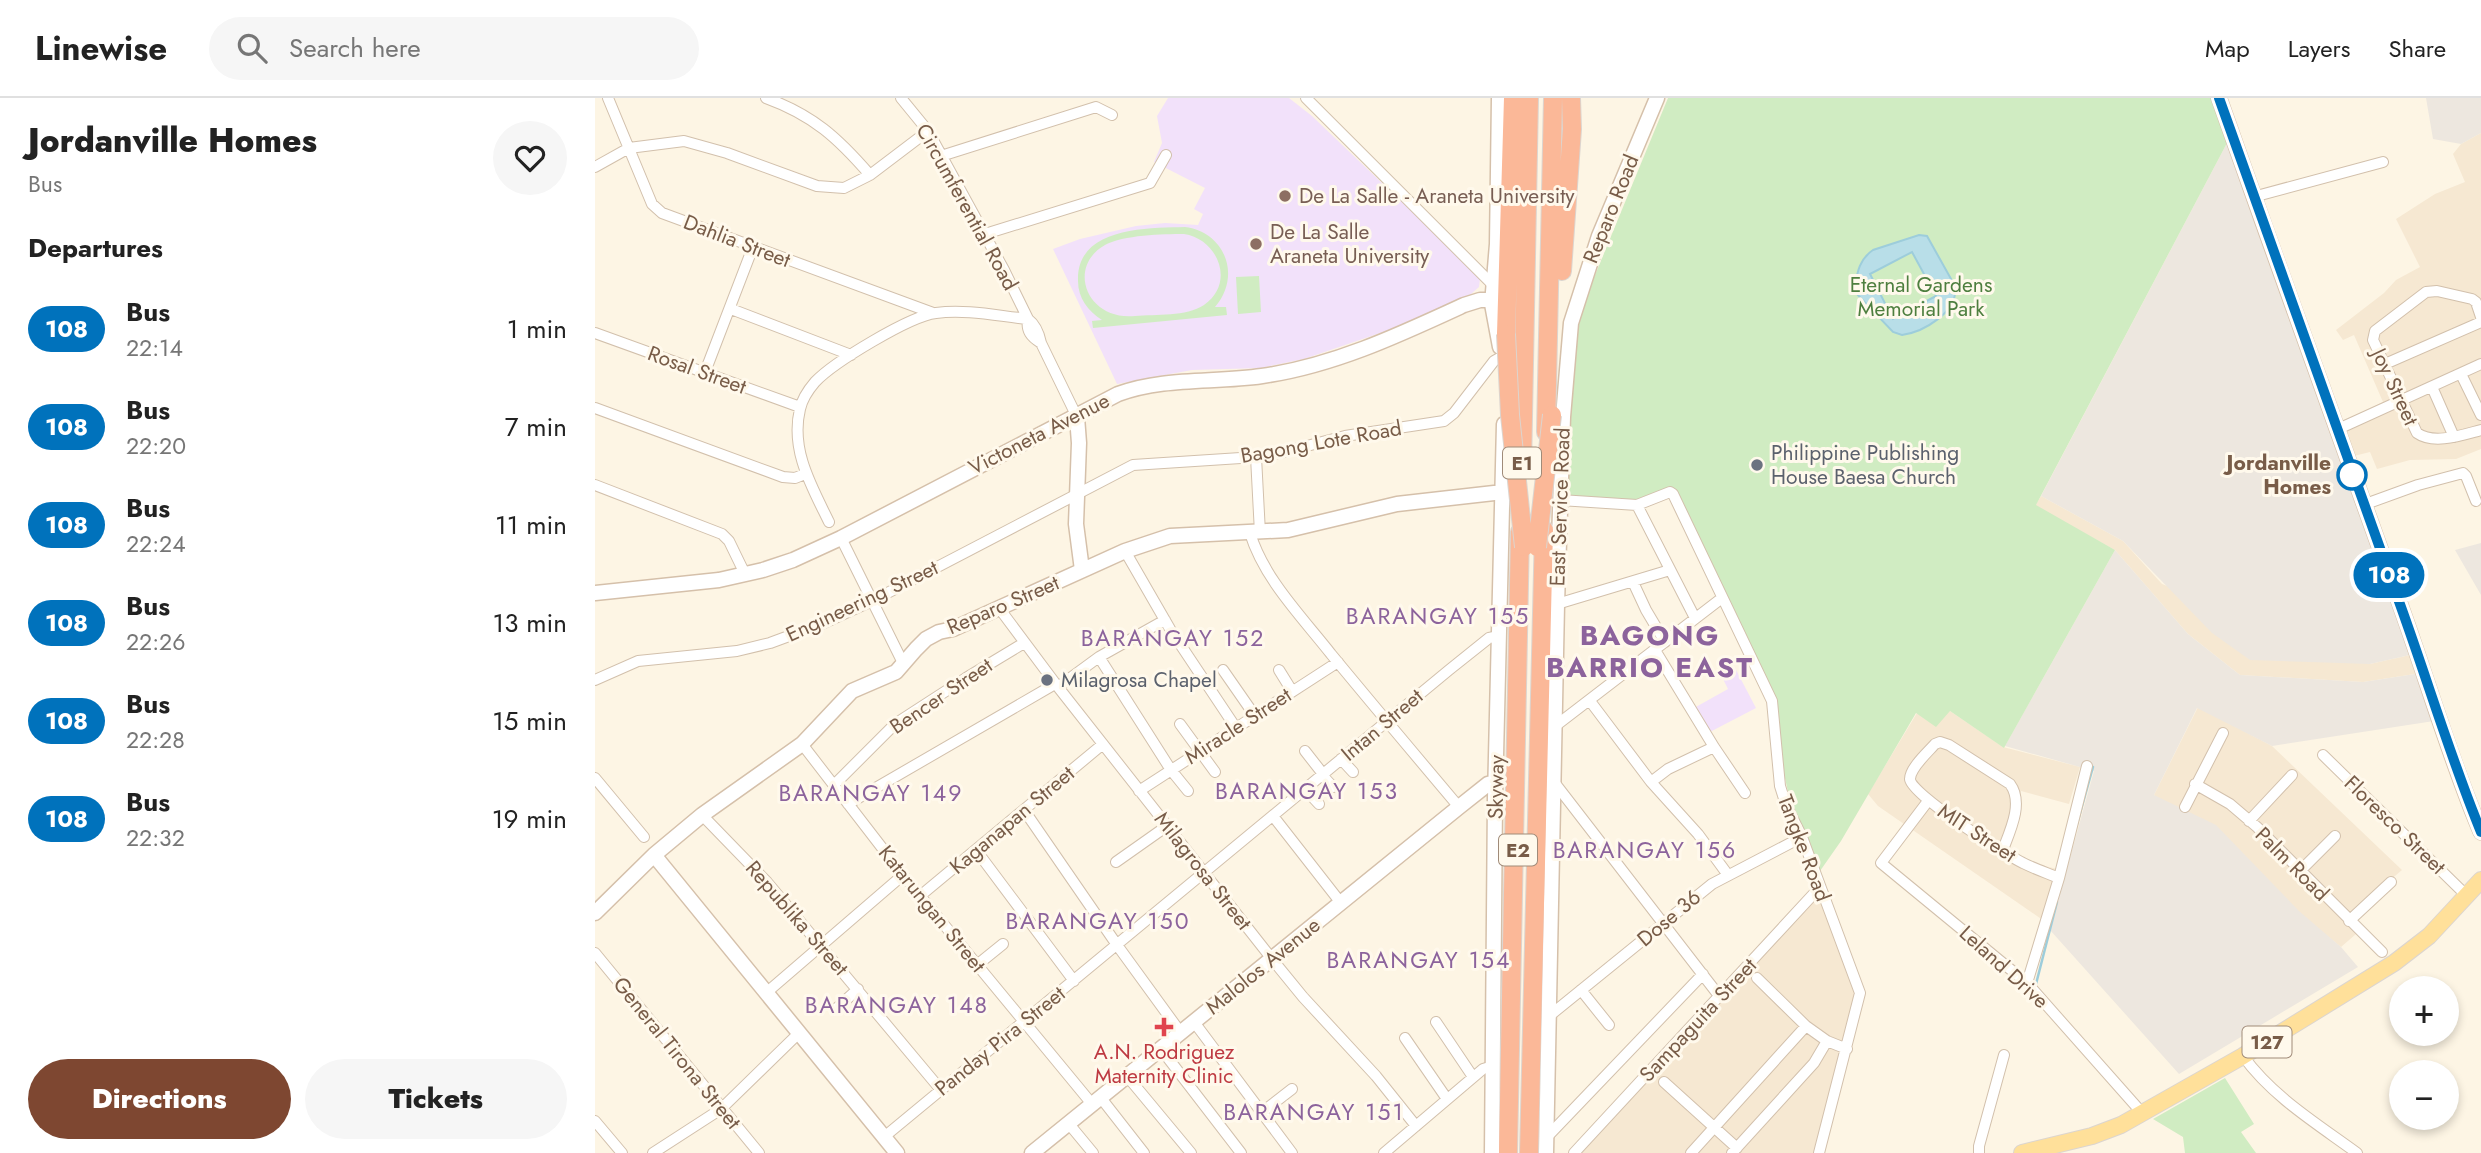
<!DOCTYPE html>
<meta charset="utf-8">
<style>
body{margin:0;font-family:Jost,sans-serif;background:#f6f6f6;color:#222;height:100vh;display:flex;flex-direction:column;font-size:26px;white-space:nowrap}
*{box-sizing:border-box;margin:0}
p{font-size:23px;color:#767676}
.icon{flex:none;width:38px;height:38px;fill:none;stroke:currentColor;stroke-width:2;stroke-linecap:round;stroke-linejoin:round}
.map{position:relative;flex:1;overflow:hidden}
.details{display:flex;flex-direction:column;background:#fff;width:595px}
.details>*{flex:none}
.badge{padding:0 14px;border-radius:23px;font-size:24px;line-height:46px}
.fabs{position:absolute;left:1794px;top:878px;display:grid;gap:14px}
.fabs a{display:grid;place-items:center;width:70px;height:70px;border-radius:50%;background:#fff;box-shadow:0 4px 10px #0003;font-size:35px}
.map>.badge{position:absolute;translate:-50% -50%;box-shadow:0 0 0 4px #fff}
h2{padding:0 28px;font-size:26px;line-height:63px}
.round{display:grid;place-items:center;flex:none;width:74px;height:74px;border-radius:37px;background:#f6f6f6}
.overview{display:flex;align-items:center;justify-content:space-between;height:119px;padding:0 28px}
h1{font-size:33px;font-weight:800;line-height:52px}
.cta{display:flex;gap:14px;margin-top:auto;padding:14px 28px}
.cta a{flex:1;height:80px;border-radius:42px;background:#7e4731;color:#fff;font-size:28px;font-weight:800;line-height:80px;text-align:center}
.cta a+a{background:#f6f6f6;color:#222}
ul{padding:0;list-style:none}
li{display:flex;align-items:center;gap:21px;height:98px;padding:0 28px}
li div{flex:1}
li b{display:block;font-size:26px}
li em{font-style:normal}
li .badge{min-width:77px;font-weight:700;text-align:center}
header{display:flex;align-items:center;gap:42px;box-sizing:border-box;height:98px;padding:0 35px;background:#fff;border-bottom:2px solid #e0e0e0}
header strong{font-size:33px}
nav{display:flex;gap:38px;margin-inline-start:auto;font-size:24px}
.search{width:490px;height:63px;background:#f6f6f6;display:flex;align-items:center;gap:18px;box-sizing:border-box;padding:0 24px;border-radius:38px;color:#767676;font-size:26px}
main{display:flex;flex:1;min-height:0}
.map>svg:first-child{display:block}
.residential{fill:#f6e8d2}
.industrial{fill:#ede7df}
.education{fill:#f2e1fa}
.green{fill:#d0ecc2;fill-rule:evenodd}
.water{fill:#b8dee8;stroke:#9dcddb;stroke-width:2;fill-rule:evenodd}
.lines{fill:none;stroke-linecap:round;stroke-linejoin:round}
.stream{stroke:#9dcddb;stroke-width:2.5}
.street-casing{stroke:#d2c0ac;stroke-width:12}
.secondary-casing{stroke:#d5c0aa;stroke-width:17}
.primary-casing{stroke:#dcd5cf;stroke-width:18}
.highway-casing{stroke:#dcd5cf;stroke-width:20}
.street{stroke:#fff;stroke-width:10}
.secondary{stroke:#fff;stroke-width:14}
.primary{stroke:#ffe09a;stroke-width:16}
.highway{stroke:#fbb898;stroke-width:18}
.highway-bridge-casing{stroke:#dcd5cf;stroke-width:20;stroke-linecap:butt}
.highway-bridge{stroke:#fbb898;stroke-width:18}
.line-casing{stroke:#fff;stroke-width:16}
.line{stroke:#0072bc;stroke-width:10}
.education-dot{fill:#8d6e63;stroke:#fff9ec;stroke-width:2.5}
.worship-dot{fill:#6b7280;stroke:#fff9ec;stroke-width:2.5}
.stop-dot{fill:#fff;stroke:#0072bc;stroke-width:3.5}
.health-dot{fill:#e0444e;stroke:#fff9ec;stroke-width:2.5}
.labels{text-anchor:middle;stroke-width:6;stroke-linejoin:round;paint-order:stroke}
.shield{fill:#fff9ec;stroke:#a08b79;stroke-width:2}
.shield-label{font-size:19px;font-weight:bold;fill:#785c48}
.education-label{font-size:21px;fill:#785e54;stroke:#fff9ec;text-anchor:start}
.street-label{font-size:21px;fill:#785c48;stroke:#fff9ec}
.park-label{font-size:21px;fill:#4e7f3f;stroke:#fff9ec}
.worship-label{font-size:21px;fill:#5b616d;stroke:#fff9ec;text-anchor:start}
.stop-label{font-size:21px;font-weight:bold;fill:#785c48;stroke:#fff9ec;text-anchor:end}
.health-label{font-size:21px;fill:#be3a42;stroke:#fff9ec}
.neighbourhood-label{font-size:23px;letter-spacing:2px;fill:#8c639c;stroke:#fff9ec}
.district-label{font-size:28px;font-weight:bold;letter-spacing:2px;fill:#8c639c;stroke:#fff9ec}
</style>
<header>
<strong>Linewise</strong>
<div class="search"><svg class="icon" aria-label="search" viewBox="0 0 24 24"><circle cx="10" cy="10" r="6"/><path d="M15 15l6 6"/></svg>Search here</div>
<nav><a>Map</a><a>Layers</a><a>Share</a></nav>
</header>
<main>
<section class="details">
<div class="overview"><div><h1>Jordanville Homes</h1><p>Bus</p></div><a class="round"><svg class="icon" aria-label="heart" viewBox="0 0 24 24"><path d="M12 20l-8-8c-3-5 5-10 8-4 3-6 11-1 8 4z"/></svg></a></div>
<h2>Departures</h2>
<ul>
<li><span class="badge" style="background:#0072bc;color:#fff">108</span><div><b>Bus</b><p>22:14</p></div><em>1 min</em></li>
<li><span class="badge" style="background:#0072bc;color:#fff">108</span><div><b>Bus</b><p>22:20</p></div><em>7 min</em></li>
<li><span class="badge" style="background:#0072bc;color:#fff">108</span><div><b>Bus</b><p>22:24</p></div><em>11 min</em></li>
<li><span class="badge" style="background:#0072bc;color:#fff">108</span><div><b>Bus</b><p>22:26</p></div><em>13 min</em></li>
<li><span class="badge" style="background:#0072bc;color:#fff">108</span><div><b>Bus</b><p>22:28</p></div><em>15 min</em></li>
<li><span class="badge" style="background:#0072bc;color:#fff">108</span><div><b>Bus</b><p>22:32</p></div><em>19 min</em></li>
</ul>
<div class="cta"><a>Directions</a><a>Tickets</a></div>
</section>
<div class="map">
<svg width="1886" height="1055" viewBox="0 0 1886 1055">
<rect width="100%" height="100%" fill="#fdf5e4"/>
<path class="residential" d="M 1886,35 L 1886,351 L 1861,361 L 1815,362 L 1782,371 L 1775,354 L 1759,358 L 1746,324 L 1788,304 L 1759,237 L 1748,242 L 1741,232 L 1789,195 L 1801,182 L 1825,169 L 1801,121 L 1840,96 L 1870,84 L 1858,56 L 1866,46 Z
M 1446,398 L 1528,443 L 1567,486 L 1775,566 L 1815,557 L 1820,576 L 1768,584 L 1645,577 L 1593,536 L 1520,452 L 1440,408 Z
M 1603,609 L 1677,648 L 1807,772 L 1754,817 L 1782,855 L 1761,836 L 1746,849 L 1559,697 Z
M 1355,613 L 1408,649 L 1485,669 L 1474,706 L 1426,693 L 1410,748 L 1431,764 L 1467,772 L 1452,825 L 1283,708 L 1273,696 L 1322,615 Z
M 1224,795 L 1264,899 L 1221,1055 L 986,1055 Z"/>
<path class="industrial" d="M 1831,0 L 1886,0 L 1886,35 L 1866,46 L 1838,41 Z
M 1632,45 L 1803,520 L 1815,557 L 1775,566 L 1655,562 L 1617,535 L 1528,443 L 1446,398 Z
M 1886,445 L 1886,497 L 1860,452 Z
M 1520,452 L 1593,536 L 1645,577 L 1768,584 L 1820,576 L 1839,623 L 1677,648 L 1602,610 L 1559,697 L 1621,727 L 1704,813 L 1746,849 L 1763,869 L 1584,976 L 1455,832 L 1499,673 L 1410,648 Z"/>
<path class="education" d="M 573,0 L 694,0 L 717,18 L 834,130 L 885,181 L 884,189 L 876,196 L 794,232 L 709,261 L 666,270 L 597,272 L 522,286 L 458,151 L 485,141 L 541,128 L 570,125 L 603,127 L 608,116 L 599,111 L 610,90 L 559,64 L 567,45 L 562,18 Z
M 1140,570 L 1161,610 L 1113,635 L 1099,610 L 1133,591 L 1126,577 Z"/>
<path class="green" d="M 1073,0 L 1617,0 L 1632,45 L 1441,407 L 1520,452 L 1409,650 L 1355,613 L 1341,629 L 1321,615 L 1246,743 L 1225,773 L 1195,703 L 1188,671 L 1182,601 L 1129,499 L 1079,392 L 1048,403 L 971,399 L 979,228 Z
M 590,129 C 630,134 647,178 620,209 L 631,209 L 632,217 L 498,230 L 497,223 L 507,222 C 493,213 483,200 483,183 C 481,129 552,130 590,129 ZM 589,136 C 623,141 641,185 609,207 C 591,219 561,216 540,218 C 492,223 471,169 510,147 C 528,137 568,136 589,136 Z
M 664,178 L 666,214 L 643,216 L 641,179 Z
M 1630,980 L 1659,1026 L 1646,1034 L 1661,1055 L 1590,1055 L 1588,1039 L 1558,1021 Z"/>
<path class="water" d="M 1324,137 L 1332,138 L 1360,188 C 1364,214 1328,234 1307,237 L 1298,234 L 1259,193 C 1262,177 1263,162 1278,152 ZM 1317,154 L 1341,198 L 1298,221 L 1275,176 Z"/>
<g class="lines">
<path class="stream" d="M 1482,726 L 1498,669
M 1441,886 L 1462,804"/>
<g class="street-casing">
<path id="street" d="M 13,0 L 57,106 L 67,115 L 338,215
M 171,0 C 218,17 243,40 275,77
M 306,0 L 333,33 L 409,172 L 433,221 C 431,233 436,239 446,245
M 711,0 L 899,188
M 346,58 L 501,9 L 517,17
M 0,69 L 34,50 L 89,43 L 132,55 L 222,88 L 249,90 L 275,77 L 333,33
M 1658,99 L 1788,64
M 390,136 L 555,85 L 571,57
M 136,211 L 256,257
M 1886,219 L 1881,204 L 1877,201 L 1842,193 L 1831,194 L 1780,233 L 1778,242 L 1822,335 C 1839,347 1867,337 1886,332
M 433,221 C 441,227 444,235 446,245 L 482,319
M 0,235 L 205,309
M 1790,266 L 1886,224
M 110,274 L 158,149
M 1866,276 L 1886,317
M 1837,289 L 1859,339
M 0,310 L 188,379 L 200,380 L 210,376
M 1741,332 L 1886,266
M 661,359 L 665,435
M 0,387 L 127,436 L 134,443 L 150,476
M 965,402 L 1042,407 L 1075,394 L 1078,396 L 1177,603 L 1185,688 L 1191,707 L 1207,739 L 1265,895 L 1224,1055
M 1042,407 L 1100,520
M 1768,407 L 1823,387 L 1868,375 L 1871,378 L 1881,403
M 234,424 C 217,389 195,352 205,311 C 207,302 214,291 220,284 C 239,264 315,218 341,215 C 371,211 403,218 433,221
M 655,435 C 669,481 707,519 736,556 C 778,607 821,658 864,709
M 246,440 L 309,567
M 530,453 L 575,531 L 641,630
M 1038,484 L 1051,512 L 1070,544
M 962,506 L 1075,472
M 404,510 L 463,589 L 677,861 L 708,899 L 781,978 L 821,1028
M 1060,552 L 1119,649 L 1150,695
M 504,559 L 576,672 L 593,693
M 628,572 L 660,618
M 684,572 L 697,593
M 0,582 L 43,563 L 142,553 L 175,545 L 229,525 L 277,503 L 538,367 L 661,359 L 689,354 L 750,338 L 849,323 L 859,315 L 899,263 L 906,259
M 463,589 L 504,559 L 570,522
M 995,603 L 1056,684 L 1103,736 L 1133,777
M 585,626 L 620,674
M 959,629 L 1127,500
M 207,646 L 308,777 L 497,1006
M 710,653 L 728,676
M 1728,657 L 1871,797
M 746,661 L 758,674
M 727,677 L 738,689
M 0,680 L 49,739
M 959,684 L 1125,899
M 1056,684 L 1073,671 L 1119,649
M 1600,686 L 1635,706 L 1662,729 L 1787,854
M 239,687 L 300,626 L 371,580 L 429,545
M 710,691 L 724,706
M 544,693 L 743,564
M 1333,703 L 1286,765 L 1432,885 L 1548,1016
M 253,706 L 460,586
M 1590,709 L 1628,635
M 429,712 L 522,847 L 586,935
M 107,717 L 172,784 L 346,992
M 678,718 L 746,805
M 1654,723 L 1697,677
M 381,752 L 479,883
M 1407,754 C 1415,733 1429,705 1415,686 L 1354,647 L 1345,644 L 1340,646 C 1333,654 1315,670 1315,681 C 1315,696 1411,757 1428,765 C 1440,771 1452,775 1464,780
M 521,764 L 572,728
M 1705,773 L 1740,738
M 325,798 L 508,646
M 1754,823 L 1796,784
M 0,855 L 164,1055
M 382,867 L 408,846
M 1162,880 L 1211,928 L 1232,943 L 1252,951
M 1432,885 L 1464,780 L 1492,668
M 986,892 L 1014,927
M 171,895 L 308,777
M 242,910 L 263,891
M 953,919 L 1117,786 L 1207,739
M 599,924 L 697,1055
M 841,924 L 878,979
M 810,940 L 852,1001
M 566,951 L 646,1055
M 1648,958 C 1678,999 1721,1025 1762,1055
M 532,978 L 596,1055
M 1069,984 L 1142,1050
M 506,1000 L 549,1055
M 666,1015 L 697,991
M 0,1023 L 27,1055
M 474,1026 L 498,1055
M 289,1039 L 854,572 L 894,540 L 904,538
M 951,1040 L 1108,876
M 58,1055 L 126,1011 L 204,935
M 789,1055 L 888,971 L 898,968
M 979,1055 L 1225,789
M 1096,1055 L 1211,928
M 1137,1055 L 1219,965 L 1232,943
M 1384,1055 L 1384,1048 L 1409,957"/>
</g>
<g class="secondary-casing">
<path id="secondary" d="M 904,0 L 902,146 L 897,206 L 905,249
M 1624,0 C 1684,170 1745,340 1806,509 C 1833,584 1855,661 1886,734
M 482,319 L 484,345 L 481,426 L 487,472
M 0,495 L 124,482 L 168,472 L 198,462 L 246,440 L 523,296 C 569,279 619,285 667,278 C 738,268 804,237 869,207 L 885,202 L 897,202
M 59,757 L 302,1055
M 0,815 L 59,757 L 107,717 L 207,646 L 257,593 L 301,574 L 321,551 L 331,541 L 344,534 L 358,531 L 530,453 L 575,438 L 693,432 L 802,406 L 908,394
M 437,1055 L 864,709 L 893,686 L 900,684
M 897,1055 L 900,700 L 909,326
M 951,1055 L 962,506 L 968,319 L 976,225 L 1004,138 L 1062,0"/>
</g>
<g class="primary-casing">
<path id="primary" d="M 1427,1055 L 1497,1038 L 1526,1027 L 1648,958 L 1799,865 L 1834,838 L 1886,782"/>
</g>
<g class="highway-casing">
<path id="highway" d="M 967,173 L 977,31 L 976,0
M 911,236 L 918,0
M 951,334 L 958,0
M 927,371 L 934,0
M 913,1055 L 925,434
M 934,1055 L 949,432"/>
</g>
<use href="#street" class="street"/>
<use href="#secondary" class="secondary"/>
<use href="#primary" class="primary"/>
<use href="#highway" class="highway"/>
<g class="highway-bridge-casing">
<path id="highway-bridge" d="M 911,236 L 915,317 L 929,449
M 942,449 L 957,317"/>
</g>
<use href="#highway-bridge" class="highway-bridge"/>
</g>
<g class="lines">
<g class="line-casing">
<path id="line" d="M 1624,0 C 1685,170 1745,340 1806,509 C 1833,584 1856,661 1886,734"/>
</g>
<use href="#line" class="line"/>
</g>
<g class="education-dot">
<circle cx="690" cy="98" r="7"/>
<circle cx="661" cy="146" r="7"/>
</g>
<g class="worship-dot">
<circle cx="1162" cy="367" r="7"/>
<circle cx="452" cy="582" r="7"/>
</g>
<circle class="stop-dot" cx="1757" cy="377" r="14"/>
<path class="health-dot" d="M565.5 918.5h7v7h7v7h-7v7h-7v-7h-7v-7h7z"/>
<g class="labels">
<g class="shield">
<rect x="908" y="349.5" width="38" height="31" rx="5"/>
<rect x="904" y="736.5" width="38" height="31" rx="5"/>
<rect x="1647.5" y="928.5" width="49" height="31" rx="5"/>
</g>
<g class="shield-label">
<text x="927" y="372">E1</text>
<text x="923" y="759">E2</text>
<text x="1672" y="951">127</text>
</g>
<g class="education-label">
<text x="704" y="105">De La Salle - Araneta University</text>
<text x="675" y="141">De La Salle<tspan x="675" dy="24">Araneta University</tspan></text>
</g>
<g class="street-label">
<text transform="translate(372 109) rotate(61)" y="7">Circumferential Road</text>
<text transform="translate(1016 111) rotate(-68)" y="7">Reparo Road</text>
<text transform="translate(142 143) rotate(21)" y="7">Dahlia Street</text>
<text transform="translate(102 272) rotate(20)" y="7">Rosal Street</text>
<text transform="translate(1800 289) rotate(65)" y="7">Joy Street</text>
<text transform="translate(444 336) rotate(-27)" y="7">Victoneta Avenue</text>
<text transform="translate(726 344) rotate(-10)" y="7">Bagong Lote Road</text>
<text transform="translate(965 409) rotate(-88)" y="7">East Service Road</text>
<text transform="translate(267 503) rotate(-25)" y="7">Engineering Street</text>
<text transform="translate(408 507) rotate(-23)" y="7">Reparo Street</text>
<text transform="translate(346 598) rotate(-34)" y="7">Bencer Street</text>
<text transform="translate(787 627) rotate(-40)" y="7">Intan Street</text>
<text transform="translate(643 628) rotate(-33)" y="7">Miracle Street</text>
<text transform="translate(901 689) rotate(-89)" y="7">Skyway</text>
<text transform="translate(417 722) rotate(-40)" y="7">Kaganapan Street</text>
<text transform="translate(1800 727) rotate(44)" y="7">Floresco Street</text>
<text transform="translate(1382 735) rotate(33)" y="7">MIT Street</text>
<text transform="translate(1209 750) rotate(69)" y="7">Tangke Road</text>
<text transform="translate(1697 766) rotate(45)" y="7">Palm Road</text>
<text transform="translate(608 773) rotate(52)" y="7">Milagrosa Street</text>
<text transform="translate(337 811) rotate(51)" y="7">Katarungan Street</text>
<text transform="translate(202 820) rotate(49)" y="7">Republika Street</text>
<text transform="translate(1074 820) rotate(-40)" y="7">Dose 36</text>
<text transform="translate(668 868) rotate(-39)" y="7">Malolos Avenue</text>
<text transform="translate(1409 869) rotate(42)" y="7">Leland Drive</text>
<text transform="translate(1103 922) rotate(-47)" y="7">Sampaguita Street</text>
<text transform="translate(405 943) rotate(-39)" y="7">Panday Pira Street</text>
<text transform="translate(82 955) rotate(51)" y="7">General Tirona Street</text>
</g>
<g class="park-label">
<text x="1326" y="194">Eternal Gardens<tspan x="1326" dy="24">Memorial Park</tspan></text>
</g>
<g class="worship-label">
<text x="1176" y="362">Philippine Publishing<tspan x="1176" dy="24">House Baesa Church</tspan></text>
<text x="466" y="589">Milagrosa Chapel</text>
</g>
<g class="stop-label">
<text x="1736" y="372">Jordanville<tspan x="1736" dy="24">Homes</tspan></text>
</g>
<g class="health-label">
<text x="569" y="961">A.N. Rodriguez<tspan x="569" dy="24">Maternity Clinic</tspan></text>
</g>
<g class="neighbourhood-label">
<text x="843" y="526">BARANGAY 155</text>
<text x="578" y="548">BARANGAY 152</text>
<text x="712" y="701">BARANGAY 153</text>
<text x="276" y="703">BARANGAY 149</text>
<text x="1050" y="760">BARANGAY 156</text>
<text x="503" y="831">BARANGAY 150</text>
<text x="824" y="870">BARANGAY 154</text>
<text x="302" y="915">BARANGAY 148</text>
<text x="719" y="1022">BARANGAY 151</text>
</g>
<g class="district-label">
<text x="1055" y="547">BAGONG<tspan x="1055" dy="32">BARRIO EAST</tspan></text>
</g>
</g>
</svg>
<div class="fabs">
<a>+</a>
<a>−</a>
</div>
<b class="badge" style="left:1794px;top:477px;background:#0072bc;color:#fff">108</b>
</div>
</main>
